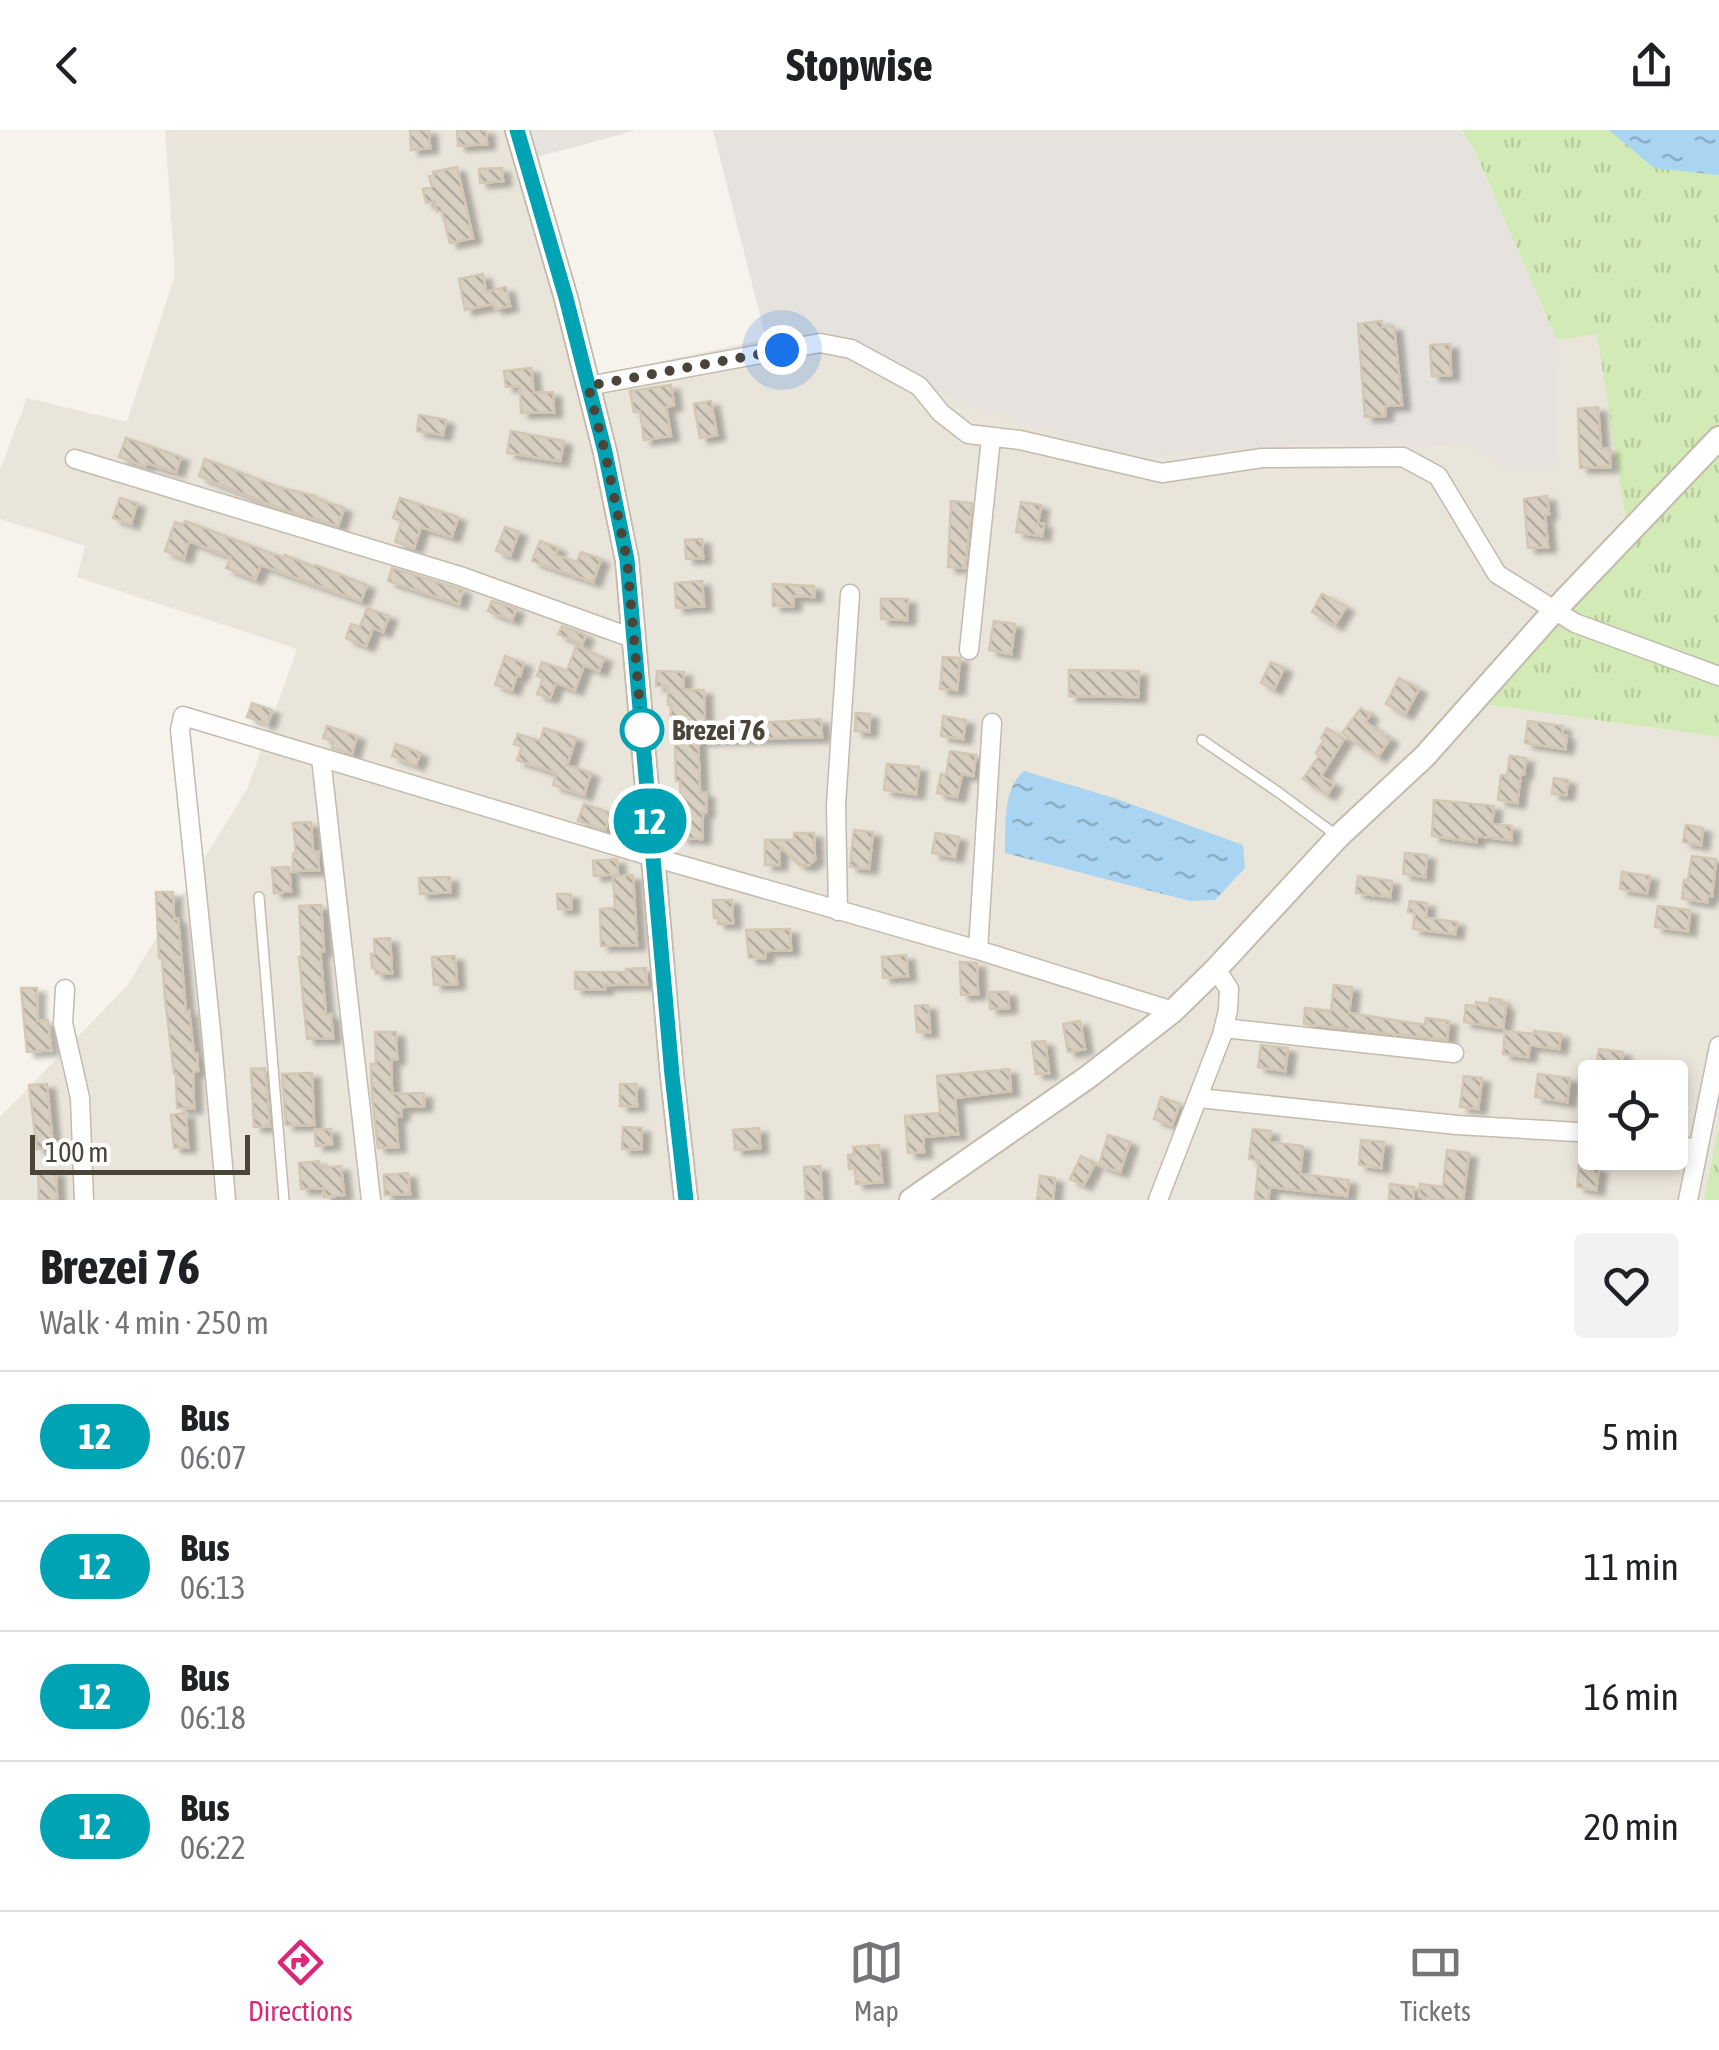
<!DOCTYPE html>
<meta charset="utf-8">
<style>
body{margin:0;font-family:"Asap Condensed",sans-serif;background:#f2f2f2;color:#202124;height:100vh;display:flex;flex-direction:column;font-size:38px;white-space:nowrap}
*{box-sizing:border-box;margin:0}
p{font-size:32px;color:#757577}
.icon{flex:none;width:55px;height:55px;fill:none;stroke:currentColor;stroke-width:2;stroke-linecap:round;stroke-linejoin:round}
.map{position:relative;height:1070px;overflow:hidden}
.details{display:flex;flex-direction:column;background:#fff;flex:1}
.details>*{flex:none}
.badge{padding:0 20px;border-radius:32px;font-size:35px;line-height:65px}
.controls{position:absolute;left:1578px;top:930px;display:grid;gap:20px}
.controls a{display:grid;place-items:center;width:110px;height:110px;border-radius:10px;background:#fff;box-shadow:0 5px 15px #0003;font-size:50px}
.scale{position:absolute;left:30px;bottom:25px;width:220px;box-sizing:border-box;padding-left:10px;border:5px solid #4b4439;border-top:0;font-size:28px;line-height:35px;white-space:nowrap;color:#4b4439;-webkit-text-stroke:8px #fff;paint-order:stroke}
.you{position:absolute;width:50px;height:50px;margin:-25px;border:8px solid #fff;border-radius:50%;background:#1a73e8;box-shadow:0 0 0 15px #1a73e833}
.map>.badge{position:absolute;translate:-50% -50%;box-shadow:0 0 0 5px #fff}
.round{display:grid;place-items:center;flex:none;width:105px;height:105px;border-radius:10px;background:#f2f2f2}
.overview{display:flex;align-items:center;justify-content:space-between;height:170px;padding:0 40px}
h1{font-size:48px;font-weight:700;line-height:75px}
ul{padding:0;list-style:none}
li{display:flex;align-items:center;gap:30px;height:130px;padding:0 40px;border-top:2px solid #e0e0e0}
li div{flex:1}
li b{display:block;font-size:38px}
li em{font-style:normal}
li .badge{min-width:110px;font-weight:700;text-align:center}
header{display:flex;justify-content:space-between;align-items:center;height:130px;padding:0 40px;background:#fff;font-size:45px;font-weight:700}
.tab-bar{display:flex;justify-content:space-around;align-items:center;height:140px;border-top:2px solid #e0e0e0;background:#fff;font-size:28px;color:#757577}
.tab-bar a{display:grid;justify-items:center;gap:5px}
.tab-bar .selected{color:#db2777}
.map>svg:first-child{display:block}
.residential{fill:#eae5da;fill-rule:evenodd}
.industrial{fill:#e6e2dd}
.grass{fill:url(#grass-tufts)}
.water{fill:url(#water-ripples)}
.building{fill:url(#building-back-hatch);stroke:#d3c7b4;stroke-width:2.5;filter:url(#shadow)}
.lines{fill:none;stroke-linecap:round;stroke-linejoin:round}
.service-casing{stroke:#c2bbae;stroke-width:12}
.minor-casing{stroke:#c2bbae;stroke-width:21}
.tertiary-casing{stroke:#c2bbae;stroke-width:26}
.service{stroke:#fff;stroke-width:9}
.minor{stroke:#fff;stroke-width:18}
.tertiary{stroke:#fff;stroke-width:22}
.line-casing{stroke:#fff;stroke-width:22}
.line{stroke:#00a3b4;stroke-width:15}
.walk{stroke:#4b4439;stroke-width:10;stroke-dasharray:0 18}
.stop-dot{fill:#fff;stroke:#00a3b4;stroke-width:5}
.labels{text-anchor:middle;stroke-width:9;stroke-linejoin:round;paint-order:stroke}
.stop-label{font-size:28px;font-weight:bold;fill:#4b4439;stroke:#fff;text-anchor:start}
</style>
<header><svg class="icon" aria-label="back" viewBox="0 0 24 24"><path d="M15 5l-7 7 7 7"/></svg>Stopwise<svg class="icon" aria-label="share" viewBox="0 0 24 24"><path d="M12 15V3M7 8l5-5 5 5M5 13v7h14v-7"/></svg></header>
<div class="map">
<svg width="1719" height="1070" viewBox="0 0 1719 1070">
<defs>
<pattern id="grass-tufts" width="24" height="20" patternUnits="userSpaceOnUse" patternTransform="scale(2.5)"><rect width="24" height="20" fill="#d2eab5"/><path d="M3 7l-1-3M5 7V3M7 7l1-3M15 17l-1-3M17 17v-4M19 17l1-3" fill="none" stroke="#b6ca9c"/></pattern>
<pattern id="water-ripples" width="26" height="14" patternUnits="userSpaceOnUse" patternTransform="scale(2.5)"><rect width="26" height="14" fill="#a9d4f2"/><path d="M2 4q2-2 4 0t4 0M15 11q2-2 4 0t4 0" fill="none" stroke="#8caec5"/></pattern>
<pattern id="building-back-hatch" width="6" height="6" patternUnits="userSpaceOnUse" patternTransform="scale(2.5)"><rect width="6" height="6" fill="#d8cfc1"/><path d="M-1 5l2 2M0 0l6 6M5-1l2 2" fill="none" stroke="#b1aa9e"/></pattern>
<filter id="shadow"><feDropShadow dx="8" dy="5" stdDeviation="2.5" flood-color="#0004"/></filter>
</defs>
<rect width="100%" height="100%" fill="#f6f3ec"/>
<path class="residential" d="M 165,0 L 530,0 L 592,246 L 766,209 L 827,207 L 955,271 L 1308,314 L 1473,317 L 1507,340 L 1556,335 L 1557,210 L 1597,203 L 1630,418 L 1483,574 L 1719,607 L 1719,994 L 1704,1070 L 0,1070 L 0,987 L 127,856 L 248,657 L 297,519 L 77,447 L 85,416 L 0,389 L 0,340 L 27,268 L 127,292 L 175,145 ZM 1595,948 L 1670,948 L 1670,1022 L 1595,1022 Z"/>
<path class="industrial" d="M 530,0 L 637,0 L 537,27 Z
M 713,0 L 1460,0 L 1474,19 L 1557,210 L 1556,336 L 1507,340 L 1472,317 L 1308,314 L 1130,327 L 955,271 L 871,226 L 766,209 Z"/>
<path class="grass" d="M 1461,0 L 1719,0 L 1719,607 L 1483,574 L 1630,418 L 1597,204 L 1557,210 L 1474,19 Z
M 1719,994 L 1719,1070 L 1704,1070 Z"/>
<path class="water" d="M 1609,0 L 1719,0 L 1719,45 L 1654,38 Z
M 1024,641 L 1117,669 L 1243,715 L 1245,738 L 1215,770 L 1190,771 L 1005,723 C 1006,696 1002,659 1024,641 Z"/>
<path class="building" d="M 410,0 L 429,0 L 430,18 L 411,20 Z
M 457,0 L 486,0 L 487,14 L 458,16 Z
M 457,37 L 473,108 L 450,113 L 442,81 L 437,82 L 435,71 L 426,73 L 423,59 L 432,57 L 429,46 L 434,45 L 433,42 Z
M 502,38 L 503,51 L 480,53 L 479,39 Z
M 483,144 L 486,162 L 506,157 L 510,176 L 495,179 L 493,174 L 465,180 L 459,149 Z
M 1382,191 L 1382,197 L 1394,196 L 1402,275 L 1385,276 L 1385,286 L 1365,287 L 1358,194 Z
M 1450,214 L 1451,245 L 1432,246 L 1430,215 Z
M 531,238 L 534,263 L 553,262 L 554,282 L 521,283 L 520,256 L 506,257 L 504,241 Z
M 671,255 L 674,275 L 666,277 L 671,306 L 644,310 L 640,281 L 634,282 L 630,261 Z
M 711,271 L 717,305 L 700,308 L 694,274 Z
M 1598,277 L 1601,319 L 1610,319 L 1610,337 L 1580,338 L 1578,279 Z
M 419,285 L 446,290 L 443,305 L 417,301 Z
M 511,301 L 564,311 L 560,331 L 507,323 Z
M 126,308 L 181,327 L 176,342 L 146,333 L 145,336 L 119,327 Z
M 205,329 L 278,357 L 316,366 L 315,368 L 344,378 L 338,396 L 276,377 L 199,346 Z
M 1547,366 L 1549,384 L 1545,384 L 1548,417 L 1528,418 L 1524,369 Z
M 120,368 L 137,373 L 131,394 L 113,388 Z
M 400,368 L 458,387 L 452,407 L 421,397 L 414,418 L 395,412 L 402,391 L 393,388 Z
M 951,371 L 972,373 L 965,438 L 948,437 Z
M 1021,372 L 1041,375 L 1038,393 L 1044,394 L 1042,406 L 1016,402 Z
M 185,391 L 284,428 L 285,425 L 314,437 L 315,435 L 367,455 L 361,471 L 261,435 L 255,449 L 226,438 L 231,427 L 189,411 L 184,428 L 165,421 L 175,392 L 183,395 Z
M 505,397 L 519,402 L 510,426 L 496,421 Z
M 702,409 L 703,428 L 686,429 L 685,410 Z
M 540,411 L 558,418 L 555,425 L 577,432 L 581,422 L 601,429 L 593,452 L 532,431 Z
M 392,438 L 463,460 L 459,474 L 388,451 Z
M 702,451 L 704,476 L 676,478 L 675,453 Z
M 773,454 L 814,456 L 814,467 L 793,466 L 793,476 L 773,476 Z
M 1322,464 L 1346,477 L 1335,495 L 1312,482 Z
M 881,469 L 908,469 L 907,490 L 881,489 Z
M 492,471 L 516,479 L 512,490 L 488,481 Z
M 367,478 L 389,486 L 383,502 L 373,498 L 366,516 L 346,508 L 351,494 L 360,497 Z
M 994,491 L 1015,494 L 1011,524 L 989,520 Z
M 562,496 L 586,505 L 582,514 L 558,504 Z
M 576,516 L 604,528 L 599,541 L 584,535 L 575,560 L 556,553 L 550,568 L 537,564 L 543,548 L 537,546 L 542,532 L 567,541 Z
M 505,526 L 524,533 L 520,546 L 517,545 L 512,560 L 495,555 Z
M 943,527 L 960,528 L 957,560 L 940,559 Z
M 1271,532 L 1284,538 L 1274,559 L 1261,553 Z
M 1069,540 L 1139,541 L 1138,567 L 1069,566 Z
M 657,541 L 684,542 L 683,560 L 704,560 L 705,595 L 742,596 L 741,594 L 821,589 L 822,607 L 698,610 L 700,663 L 706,663 L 706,682 L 703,682 L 702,709 L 681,708 L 682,675 L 681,675 L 680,651 L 676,651 L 675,609 L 670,609 L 671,575 L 668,575 L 668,556 L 656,556 Z
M 1399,548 L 1419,559 L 1405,584 L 1386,574 Z
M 252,573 L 272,580 L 267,594 L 247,587 Z
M 1361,578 L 1370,585 L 1365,592 L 1390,609 L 1378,627 L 1342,603 Z
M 856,583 L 870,584 L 869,602 L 855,601 Z
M 943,586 L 966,590 L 963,609 L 941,606 Z
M 1528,591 L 1563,596 L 1562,605 L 1567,606 L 1565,619 L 1525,613 Z
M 327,596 L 357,606 L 352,624 L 332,618 L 334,611 L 323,608 Z
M 544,598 L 576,608 L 567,635 L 591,643 L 584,665 L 553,655 L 557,643 L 517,630 L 522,617 L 514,614 L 518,604 L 540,611 Z
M 1327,598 L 1344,609 L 1321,646 L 1334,654 L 1327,665 L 1303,649 L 1319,626 L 1316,623 L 1324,610 L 1321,608 Z
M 396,614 L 420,623 L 416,635 L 392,626 Z
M 950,621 L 976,625 L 973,646 L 962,644 L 957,667 L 937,663 L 941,644 L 946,645 Z
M 1510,626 L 1526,628 L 1524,644 L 1521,644 L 1517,673 L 1498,670 L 1501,645 L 1507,646 Z
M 887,634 L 919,637 L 916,664 L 884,660 Z
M 1554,648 L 1568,650 L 1566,665 L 1552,664 Z
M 1434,670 L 1494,676 L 1492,694 L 1512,696 L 1511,710 L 1477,706 L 1476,712 L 1432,706 Z
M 584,674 L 611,683 L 605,700 L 578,691 Z
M 311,692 L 313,722 L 318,722 L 319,740 L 293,741 L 293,723 L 296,723 L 293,693 Z
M 1686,695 L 1703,698 L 1701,715 L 1683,712 Z
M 854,700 L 873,702 L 869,739 L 850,737 Z
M 794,703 L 814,703 L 815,730 L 809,735 L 800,735 L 780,717 L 779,735 L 765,735 L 765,710 L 794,710 Z
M 936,703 L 959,707 L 955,727 L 932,723 Z
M 1405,723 L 1427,725 L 1425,747 L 1403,744 Z
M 1692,726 L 1716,729 L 1712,766 L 1708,766 L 1707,772 L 1682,769 L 1684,750 L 1688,750 Z
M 617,729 L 618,744 L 594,746 L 593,731 Z
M 289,737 L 291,761 L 274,763 L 272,738 Z
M 1622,742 L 1650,746 L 1647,763 L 1620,759 Z
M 633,745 L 637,815 L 601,816 L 600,779 L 615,778 L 613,747 Z
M 1358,746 L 1392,751 L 1390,767 L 1356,763 Z
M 450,747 L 450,762 L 420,764 L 419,748 Z
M 156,762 L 173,762 L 174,789 L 178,789 L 186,882 L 189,881 L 194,924 L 197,924 L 198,941 L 193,942 L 194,978 L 177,978 L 176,943 L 174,943 L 165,868 L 162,828 L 159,828 Z
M 557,764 L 571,764 L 571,779 L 558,779 Z
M 713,770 L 732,770 L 733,793 L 718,794 L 718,788 L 714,788 Z
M 1410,771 L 1427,773 L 1426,788 L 1457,792 L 1455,804 L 1413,799 L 1415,783 L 1408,782 Z
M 321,775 L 324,821 L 320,821 L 326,885 L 331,884 L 333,908 L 307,909 L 299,827 L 302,826 L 299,776 Z
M 1658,776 L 1690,780 L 1688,801 L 1655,797 Z
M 790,799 L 791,820 L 765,821 L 765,828 L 749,828 L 746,800 Z
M 390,808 L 392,843 L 376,844 L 375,838 L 372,838 L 371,824 L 375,824 L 374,809 Z
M 906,825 L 908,846 L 883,848 L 882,827 Z
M 455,826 L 457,854 L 434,855 L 432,827 Z
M 960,832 L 977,833 L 978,864 L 961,865 Z
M 646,838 L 647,854 L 605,855 L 605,859 L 575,859 L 575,842 L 626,842 L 626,839 Z
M 1334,855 L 1352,857 L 1349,883 L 1425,895 L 1426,888 L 1449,891 L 1447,910 L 1304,894 L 1305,878 L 1331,881 Z
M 21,858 L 37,858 L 37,891 L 48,890 L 51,920 L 27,922 Z
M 989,862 L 1008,862 L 1009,878 L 990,879 Z
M 1490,868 L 1502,870 L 1501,875 L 1506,876 L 1503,898 L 1464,892 L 1466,875 L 1476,876 L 1476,872 L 1489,874 Z
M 928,875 L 930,902 L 917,902 L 915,876 Z
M 1080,891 L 1085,919 L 1068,922 L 1063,894 Z
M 1505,901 L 1534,904 L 1534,901 L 1561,904 L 1559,919 L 1530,915 L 1528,927 L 1503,924 Z
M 375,902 L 396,902 L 397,929 L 391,929 L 392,964 L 424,963 L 424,976 L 401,977 L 401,986 L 396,986 L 398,1017 L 378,1018 L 372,967 L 371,934 L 376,934 Z
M 1045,911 L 1049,943 L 1036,944 L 1032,912 Z
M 1261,915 L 1288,918 L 1285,941 L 1258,937 Z
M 1599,919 L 1623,922 L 1621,934 L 1597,931 Z
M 265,938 L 270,996 L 254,997 L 251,939 Z
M 1009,939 L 1011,961 L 955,968 L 958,1004 L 923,1007 L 924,1022 L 908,1023 L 905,986 L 940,983 L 937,946 Z
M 312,943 L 314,995 L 286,995 L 282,944 Z
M 1538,944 L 1570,948 L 1567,972 L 1535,967 Z
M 1464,946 L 1482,948 L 1478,979 L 1460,977 Z
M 47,954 L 53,1017 L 37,1019 L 29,955 Z
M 620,954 L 636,954 L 637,976 L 620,976 Z
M 1161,967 L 1180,974 L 1172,995 L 1154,989 Z
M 186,983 L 188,1017 L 174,1018 L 171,985 Z
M 623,997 L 642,998 L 641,1019 L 622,1019 Z
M 759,998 L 760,1018 L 735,1020 L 733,1000 Z
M 331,999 L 332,1014 L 316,1016 L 315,1000 Z
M 1253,999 L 1271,1001 L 1269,1012 L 1303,1016 L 1300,1044 L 1349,1050 L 1347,1066 L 1270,1057 L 1268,1070 L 1255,1069 L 1259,1030 L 1249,1029 Z
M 1108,1005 L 1130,1012 L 1120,1042 L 1099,1035 Z
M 1361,1010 L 1384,1012 L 1381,1038 L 1359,1035 Z
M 879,1015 L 882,1052 L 856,1054 L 855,1038 L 849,1039 L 848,1025 L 854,1024 L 853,1017 Z
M 1447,1020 L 1469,1023 L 1463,1070 L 1436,1070 L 1419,1066 L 1420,1054 L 1443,1057 Z
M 1081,1026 L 1095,1033 L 1084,1055 L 1070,1049 Z
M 319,1031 L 320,1038 L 341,1036 L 344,1065 L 324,1067 L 324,1058 L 301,1059 L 299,1033 Z
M 1579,1035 L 1599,1038 L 1596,1060 L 1577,1057 Z
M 820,1036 L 822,1070 L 806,1070 L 804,1037 Z
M 56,1041 L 57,1070 L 39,1070 L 38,1042 Z
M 408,1043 L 410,1064 L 385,1065 L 384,1045 Z
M 1040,1046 L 1055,1048 L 1053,1070 L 1037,1070 Z
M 1390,1054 L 1414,1057 L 1413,1070 L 1389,1070 Z"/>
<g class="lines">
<g class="service-casing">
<path id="service" d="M 1202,610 L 1278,662 L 1336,705
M 259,767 L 284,1070"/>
</g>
<g class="minor-casing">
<path id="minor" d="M 588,256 L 820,213 L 851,219 L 919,256 L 941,283 L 968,304 L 1020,310 L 1162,343 L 1262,328 L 1403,327 L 1438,346 L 1497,444 L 1575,493 L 1719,546
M 75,329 L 460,446 L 635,509
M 969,520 L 991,308
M 321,628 L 371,1070
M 838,781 L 836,675 L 850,464
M 978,820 L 992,593
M 65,859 L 63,893 L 80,968 L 84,1070
M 1224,898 L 1454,923
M 1199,968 L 1457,995 L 1595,1003
M 1670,1014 L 1698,1019
M 226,1070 L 211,901 L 180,600 L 183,586 L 653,727 L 978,820 L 1173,881
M 1158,1070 L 1222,905 L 1228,880 L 1229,859 L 1216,839
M 1688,1070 L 1719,916"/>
</g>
<g class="tertiary-casing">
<path id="tertiary" d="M 517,0 L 566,168 L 605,322 L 627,430 L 672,945 L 686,1070
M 911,1070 L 1088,947 L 1173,881 L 1216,839 L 1338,707 L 1425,626 L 1554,481 L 1719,308"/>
</g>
<use href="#service" class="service"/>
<use href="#minor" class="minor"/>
<use href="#tertiary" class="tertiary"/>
</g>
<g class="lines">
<g class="line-casing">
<path id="line" d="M 517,0 L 566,168 L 605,322 L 627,430 L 672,945 L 686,1070"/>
</g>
<use href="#line" class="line"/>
<path class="walk" d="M 642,600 L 627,430 L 605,322 L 588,256 L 782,220"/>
</g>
<circle class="stop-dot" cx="642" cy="600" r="20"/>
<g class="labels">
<g class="stop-label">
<text x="672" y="610">Brezei 76</text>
</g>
</g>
</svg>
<div class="controls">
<a><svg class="icon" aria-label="locate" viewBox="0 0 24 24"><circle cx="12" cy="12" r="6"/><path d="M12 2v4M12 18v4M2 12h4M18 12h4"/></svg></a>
</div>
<div class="scale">100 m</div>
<div class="you" style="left:782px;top:220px"></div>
<b class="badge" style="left:650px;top:691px;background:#00a3b4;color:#fff">12</b>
</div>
<section class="details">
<div class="overview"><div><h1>Brezei 76</h1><p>Walk · 4 min · 250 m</p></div><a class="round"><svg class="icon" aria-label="heart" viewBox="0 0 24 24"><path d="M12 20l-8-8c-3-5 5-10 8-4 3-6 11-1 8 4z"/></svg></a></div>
<ul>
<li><span class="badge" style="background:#00a3b4;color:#fff">12</span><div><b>Bus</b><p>06:07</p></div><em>5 min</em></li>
<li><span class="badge" style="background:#00a3b4;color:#fff">12</span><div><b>Bus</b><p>06:13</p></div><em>11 min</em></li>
<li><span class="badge" style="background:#00a3b4;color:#fff">12</span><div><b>Bus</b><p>06:18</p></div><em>16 min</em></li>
<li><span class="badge" style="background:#00a3b4;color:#fff">12</span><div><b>Bus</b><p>06:22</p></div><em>20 min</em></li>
</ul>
</section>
<nav class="tab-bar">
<a class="selected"><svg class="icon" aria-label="directions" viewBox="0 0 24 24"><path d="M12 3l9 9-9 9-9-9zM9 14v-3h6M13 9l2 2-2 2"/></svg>Directions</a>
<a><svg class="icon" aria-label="map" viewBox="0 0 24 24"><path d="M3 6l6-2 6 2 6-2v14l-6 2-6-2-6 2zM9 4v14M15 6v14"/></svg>Map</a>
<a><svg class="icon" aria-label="tickets" viewBox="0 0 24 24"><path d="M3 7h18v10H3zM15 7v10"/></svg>Tickets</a>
</nav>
